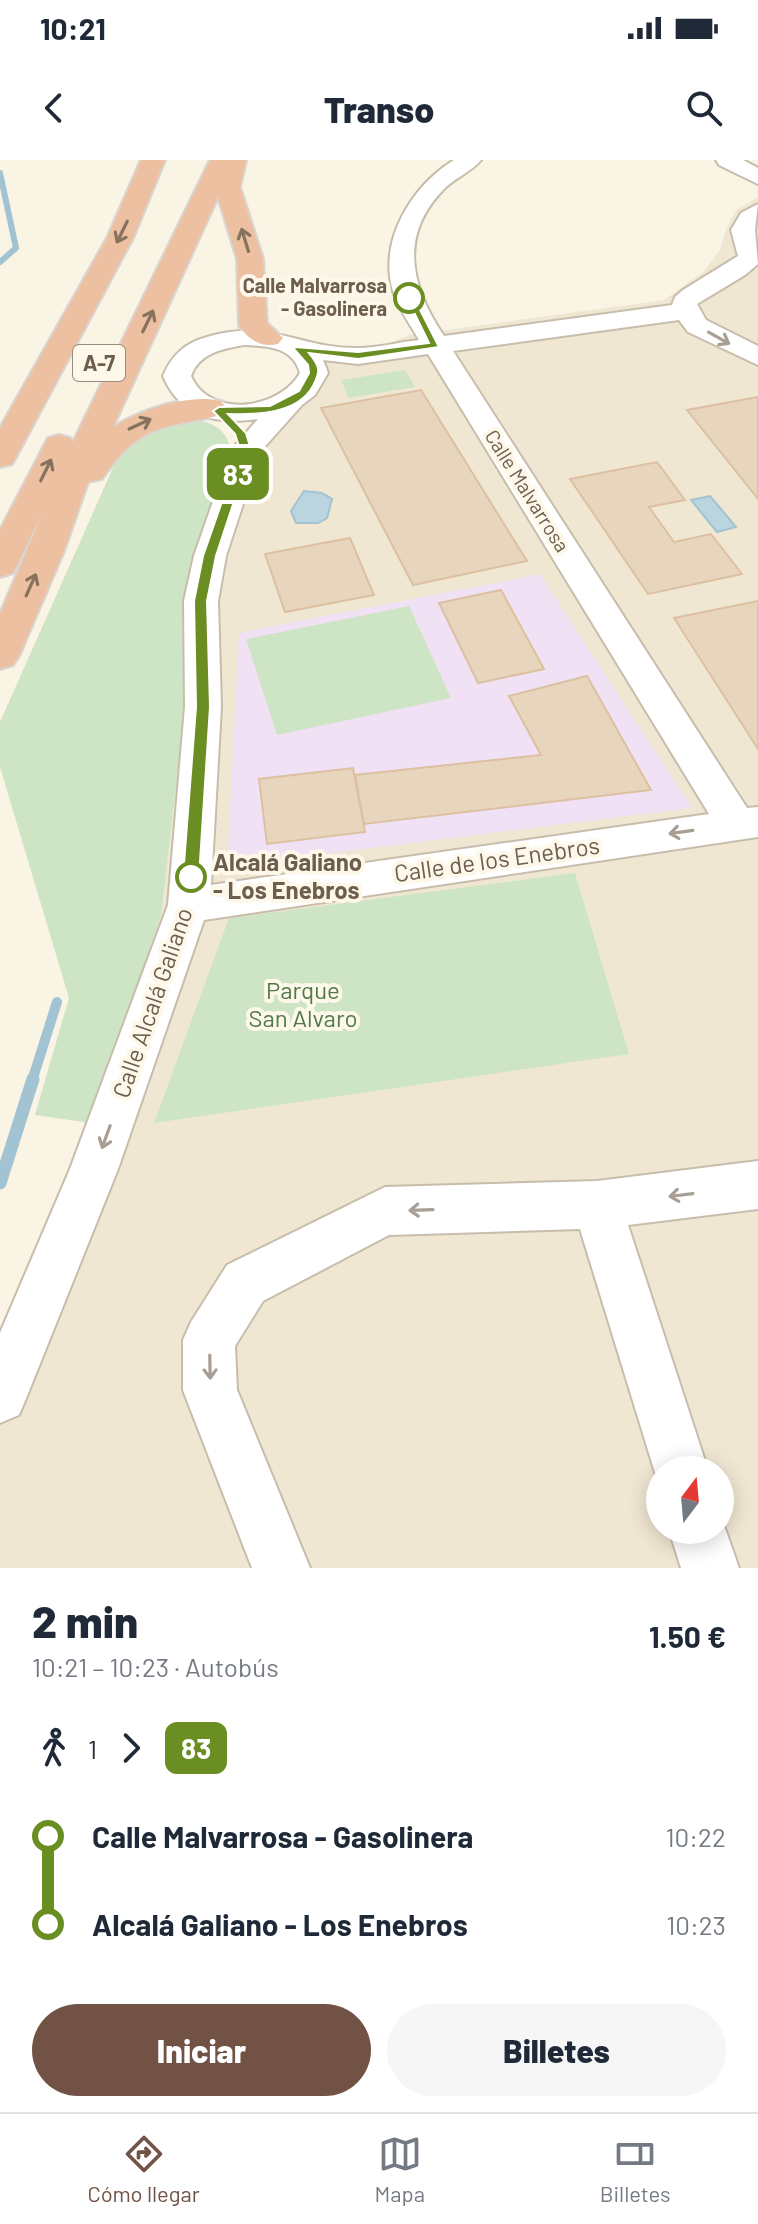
<!DOCTYPE html>
<html lang="es">
<meta charset="utf-8">
<style>
body{margin:0;font-family:Barlow,sans-serif;background:#f6f6f7;color:#1f2937;height:100vh;display:flex;flex-direction:column;font-size:30px;white-space:nowrap}
*{box-sizing:border-box;margin:0}
p{font-size:26px;color:#747a83}
.icon{flex:none;width:44px;height:44px;fill:none;stroke:currentColor;stroke-width:2;stroke-linecap:round;stroke-linejoin:round}
.map{position:relative;height:1408px;overflow:hidden}
.sheet{display:flex;flex-direction:column;background:#fff;flex:1}
.sheet>*{flex:none}
.badge{padding:0 16px;border-radius:12px;font-size:28px;line-height:52px}
.needle{width:52px;rotate:16deg}
.buttons{position:absolute;left:646px;top:1296px;display:grid;gap:16px}
.buttons a{display:grid;place-items:center;width:88px;height:88px;border-radius:50%;background:#fff;box-shadow:0 4px 20px #0003;font-size:40px}
.map>.badge{position:absolute;translate:-50% -50%;box-shadow:0 0 0 4px #fff}
.legs{display:flex;align-items:center;gap:12px;height:88px;padding:0 32px;font-size:26px}
.legs p{margin-inline-start:auto}
.summary{display:flex;align-items:center;justify-content:space-between;height:136px;padding:0 32px}
h1{font-size:44px;font-weight:800;line-height:60px}
.cta{display:flex;gap:16px;margin-top:auto;padding:16px 32px}
.cta a{flex:1;height:92px;border-radius:48px;background:#715245;color:#fff;font-size:32px;font-weight:800;line-height:92px;text-align:center}
.cta a+a{background:#f6f6f7;color:#1f2937}
ul{padding:0 32px;list-style:none}
li{display:flex;align-items:center;gap:28px;height:88px;font-size:30px}
li i{display:grid;place-items:center;width:12px;height:100%;margin:0 10px;background:currentColor}
li i::after{content:'';width:20px;height:20px;margin:-10px;border:6px solid;border-radius:50%;background:#fff}
li p{margin-inline-start:auto}
li:first-child i{background:linear-gradient(#0000 50%,currentColor 0)}
li:last-child i{background:linear-gradient(currentColor 50%,#0000 0)}
.status{display:flex;justify-content:space-between;align-items:center;height:56px;padding:0 40px;background:#fff;direction:ltr}
.status svg{height:22px;fill:currentColor}
header{display:flex;justify-content:space-between;align-items:center;height:104px;padding:0 32px;background:#fff;font-size:36px;font-weight:800}
.tabs{display:flex;justify-content:space-around;align-items:center;height:112px;border-top:2px solid #e0e1e3;background:#fff;font-size:22px;color:#747a83}
.tabs a{display:grid;justify-items:center;gap:4px}
.tabs .active{color:#715245}
.map>svg:first-child{display:block}
.residential{fill:#f0e7d3;fill-rule:evenodd}
.education{fill:#f1e1f5}
.green{fill:#cde5c4}
.water{fill:#bbd5e0;stroke:#a2c3d1;stroke-width:2}
.lines{fill:none;stroke-linecap:round;stroke-linejoin:round}
.stream-far2{stroke:#a2c3d1;stroke-width:6}
.stream-far1{stroke:#a2c3d1;stroke-width:10}
.stream{stroke:#a2c3d1;stroke-width:13}
.building{fill:#e8d5bd;stroke:#dcc0a1;stroke-width:2}
.minor-casing{stroke:#c8bdac;stroke-width:4}
.highway-casing{stroke:#d9d5d1;stroke-width:4}
.minor{fill:#fff;fill-rule:evenodd}
.highway{fill:#edc0a1;fill-rule:evenodd}
.oneway{stroke:#87725e}
.oneway2{stroke:#a89e94}
.line-1{fill:#6b8e23;stroke:#fff;stroke-width:2}
.stop-1-dot{fill:#fff;stroke:#6b8e23;stroke-width:4}
.labels{text-anchor:middle;stroke-width:8;stroke-linejoin:round;paint-order:stroke}
.far-stop-label{font-size:20px;font-weight:bold;fill:#6e5e4d;stroke:#fdf8e9;text-anchor:end}
.far-street-label{font-size:20px;fill:#6e5e4d;stroke:#fdf8e9}
.shield{fill:#fdf8e9;stroke:#998c7c;stroke-width:2}
.shield-label{font-size:22px;font-weight:bold;fill:#6e5e4d}
.street-label{font-size:24px;fill:#6e5e4d;stroke:#fdf8e9}
.stop-label{font-size:24px;font-weight:bold;fill:#6e5e4d;stroke:#fdf8e9;text-anchor:start}
.park-label{font-size:24px;fill:#517949;stroke:#fdf8e9}
</style>
<div class="status"><b>10:21</b><svg viewBox="0 0 49 12"><path d="M0 12V9h3v3zM5 12V6h3v6zM10 12V3h3v9zM15 12V0h3v12zM26 1h20v11H26zM47 4h2v5h-2z"/></svg></div>
<header><svg class="icon" aria-label="back" viewBox="0 0 24 24"><path d="M15 5l-7 7 7 7"/></svg>Transo<svg class="icon" aria-label="search" viewBox="0 0 24 24"><circle cx="10" cy="10" r="6"/><path d="M15 15l6 6"/></svg></header>
<div class="map">
<svg width="758" height="1408" viewBox="0 0 758 1408">
<rect width="100%" height="100%" fill="#f9f4e4"/>
<path class="residential" d="M 758,37 L 758,1408 L 0,1408 L 0,1190 L 78,1004 L 161,756 L 185,548 L 190,441 L 232,291 L 264,243 L 287,233 L 303,211 L 299,201 L 388,184 L 409,175 L 664,140 L 704,111 L 720,90 L 726,69 L 736,50 ZM 660,1310 L 720,1310 L 720,1370 L 660,1370 Z"/>
<path class="education" d="M 540,414 L 692,648 L 227,706 L 239,473 Z"/>
<path class="green" d="M 405,210 L 415,227 L 349,238 L 341,220 Z
M 183,259 C 208,260 225,265 232,291 L 190,441 L 185,548 L 161,756 L 91,963 L 35,955 L 69,838 L 0,607 L 0,562 L 116,301 C 134,276 155,269 183,259 Z
M 409,446 L 451,538 L 277,575 L 246,479 Z
M 575,713 L 629,894 L 154,963 L 229,758 Z"/>
<path class="water" d="M 304,331 L 322,333 L 332,339 L 327,358 L 318,363 L 296,363 L 291,351 Z
M 710,336 L 736,367 L 717,372 L 691,340 Z"/>
<g class="lines">
<path class="stream-far2" d="M 0,13 L 16,88 L 0,102"/>
<path class="stream-far1" d="M 32,921 L 57,842"/>
<path class="stream" d="M 0,1023 L 33,919"/>
</g>
<path class="building" d="M 421,230 L 527,401 L 413,425 L 321,248 Z
M 758,237 L 758,339 L 687,250 Z
M 657,302 L 685,340 L 649,347 L 674,382 L 711,374 L 742,414 L 648,434 L 570,319 Z
M 350,378 L 374,435 L 285,452 L 265,394 Z
M 501,430 L 544,509 L 478,523 L 439,443 Z
M 758,441 L 758,589 L 674,458 Z
M 587,516 L 651,630 L 364,664 L 355,615 L 541,595 L 509,536 Z
M 353,608 L 365,672 L 267,684 L 259,619 Z"/>
<g class="lines">
<g class="minor-casing">
<path id="minor" d="M 454,0 L 481,0 C 472,11 457,17 446,27 C 398,74 410,126 444,176 L 672,145 L 675,137 L 683,130 L 738,96 L 731,70 L 741,53 L 758,44 L 755,70 L 758,104 L 745,115 L 697,144 L 706,160 L 758,186 L 758,205 L 688,172 L 679,160 L 453,191 L 747,648 L 758,647 L 758,677 L 204,760 L 118,1009 L 27,1236 L 19,1255 L 0,1263 L 0,1173 L 70,1009 L 168,745 L 185,547 L 184,441 L 194,396 L 231,290 L 258,259 C 217,265 180,257 163,216 C 172,195 185,183 207,177 C 272,158 299,189 358,188 C 378,188 399,182 419,180 C 410,164 398,148 393,131 C 378,80 412,26 454,0 ZM 244,185 C 268,186 293,187 300,213 C 279,250 210,259 191,216 C 199,193 222,189 244,185 ZM 428,194 L 709,654 L 211,725 L 221,547 L 218,441 L 226,396 L 260,292 L 302,245 L 315,235 L 328,213 L 323,200 L 358,204 Z
M 716,0 L 743,0 L 758,8 L 758,24 L 719,5 Z
M 758,1001 L 758,1049 L 628,1065 L 708,1310 L 660,1310 L 660,1329 L 580,1069 L 389,1075 L 263,1141 L 235,1186 L 237,1230 L 310,1408 L 252,1408 L 183,1230 L 183,1180 L 191,1162 L 227,1105 L 385,1027 L 597,1021 Z
M 720,1354 L 739,1408 L 681,1408 L 669,1370 L 720,1370 Z"/>
</g>
<g class="highway-casing">
<path id="highway" d="M 141,0 L 165,0 L 133,78 L 16,297 L 12,304 L 0,307 L 0,268 L 107,78 Z
M 210,0 L 246,0 L 240,27 L 263,99 L 267,163 L 283,178 L 278,184 C 261,188 249,180 239,166 L 237,99 L 218,37 L 113,267 C 141,250 188,233 221,241 L 226,248 L 221,255 C 161,269 140,263 102,319 L 88,322 L 64,391 L 19,496 L 13,505 L 0,509 L 0,454 L 44,350 L 13,413 L 0,417 L 0,370 L 48,278 L 59,275 L 70,278 L 73,282 Z"/>
</g>
<use href="#minor" class="minor"/>
<use href="#highway" class="highway"/>
</g>
<defs><path id="oneway-shaft" d="M-6 0H5M1.5-3L5.5 0L1.5 3" fill="none" stroke-width="1.6" stroke-linecap="round" stroke-linejoin="round" transform="scale(2)"/></defs>
<g class="oneway">
<use href="#oneway-shaft" transform="translate(122 72) rotate(116)"/>
<use href="#oneway-shaft" transform="translate(245 80) rotate(-107)"/>
<use href="#oneway-shaft" transform="translate(148 161) rotate(-64)"/>
<use href="#oneway-shaft" transform="translate(140 264) rotate(-25)"/>
<use href="#oneway-shaft" transform="translate(46 310) rotate(-64)"/>
<use href="#oneway-shaft" transform="translate(31 425) rotate(-66)"/>
</g>
<g class="oneway2">
<use href="#oneway-shaft" transform="translate(719 178) rotate(29)"/>
<use href="#oneway-shaft" transform="translate(681 672) rotate(172)"/>
<use href="#oneway-shaft" transform="translate(106 977) rotate(110)"/>
<use href="#oneway-shaft" transform="translate(681 1035) rotate(173)"/>
<use href="#oneway-shaft" transform="translate(421 1050) rotate(178)"/>
<use href="#oneway-shaft" transform="translate(210 1207) rotate(89)"/>
</g>
<path class="line-1" d="M 406,136 L 414,138 L 439,187 L 358,199 L 309,193 C 320,206 321,211 313,226 C 298,254 256,255 228,254 L 246,273 L 251,290 L 216,396 L 207,441 L 210,547 L 199,717 L 196,722 L 185,722 L 183,717 L 196,547 L 194,441 L 203,396 L 240,290 L 235,274 L 213,251 L 219,247 L 270,246 L 299,231 L 309,213 L 308,205 L 294,189 L 295,187 L 358,192 L 429,183 Z"/>
<g class="stop-1-dot">
<circle cx="409" cy="138" r="14"/>
<circle cx="191" cy="717" r="14"/>
</g>
<g class="labels">
<g class="far-stop-label">
<text x="387" y="133">Calle Malvarrosa<tspan x="387" dy="23">- Gasolinera</tspan></text>
</g>
<g class="far-street-label">
<text transform="translate(527 331) rotate(58)" y="7">Calle Malvarrosa</text>
</g>
<rect class="shield" x="73" y="185" width="52" height="36" rx="6"/>
<g class="shield-label">
<text x="99" y="211">A-7</text>
</g>
<g class="street-label">
<text transform="translate(497 700) rotate(-8)" y="8">Calle de los Enebros</text>
<text transform="translate(153 843) rotate(-71)" y="8">Calle Alcalá Galiano</text>
</g>
<g class="stop-label">
<text x="213" y="711">Alcalá Galiano<tspan x="213" dy="28">- Los Enebros</tspan></text>
</g>
<g class="park-label">
<text x="303" y="839">Parque<tspan x="303" dy="28">San Alvaro</tspan></text>
</g>
</g>
</svg>
<div class="buttons">
<a><svg class="needle" viewBox="-14 -14 28 28"><path d="M0-13l5 13h-10z" fill="#e53935"/><path d="M0 13l5-13h-10z" fill="#747a83"/></svg></a>
</div>
<b class="badge" style="left:238px;top:314px;background:#6b8e23;color:#fff">83</b>
</div>
<section class="sheet">
<div class="summary"><div><h1>2 min</h1><p>10:21 – 10:23 · Autobús</p></div><b>1.50 €</b></div>
<div class="legs"><svg class="icon" aria-label="walk" viewBox="0 0 24 24"><circle cx="13" cy="4" r="2"/><path d="M13 8l-2 6 4 7M11 14l-3 7M7 12l3-4h3l4 4"/></svg>1<svg class="icon" aria-label="forward" viewBox="0 0 24 24"><path d="M9 5l7 7-7 7"/></svg><b class="badge" style="background:#6b8e23;color:#fff">83</b></div>
<ul>
<li><i style="color:#6b8e23"></i><b>Calle Malvarrosa - Gasolinera</b><p>10:22</p></li>
<li><i style="color:#6b8e23"></i><b>Alcalá Galiano - Los Enebros</b><p>10:23</p></li>
</ul>
<div class="cta"><a>Iniciar</a><a>Billetes</a></div>
</section>
<nav class="tabs">
<a class="active"><svg class="icon" aria-label="directions" viewBox="0 0 24 24"><path d="M12 3l9 9-9 9-9-9zM9 14v-3h6M13 9l2 2-2 2"/></svg>Cómo llegar</a>
<a><svg class="icon" aria-label="map" viewBox="0 0 24 24"><path d="M3 6l6-2 6 2 6-2v14l-6 2-6-2-6 2zM9 4v14M15 6v14"/></svg>Mapa</a>
<a><svg class="icon" aria-label="tickets" viewBox="0 0 24 24"><path d="M3 7h18v10H3zM15 7v10"/></svg>Billetes</a>
</nav>
